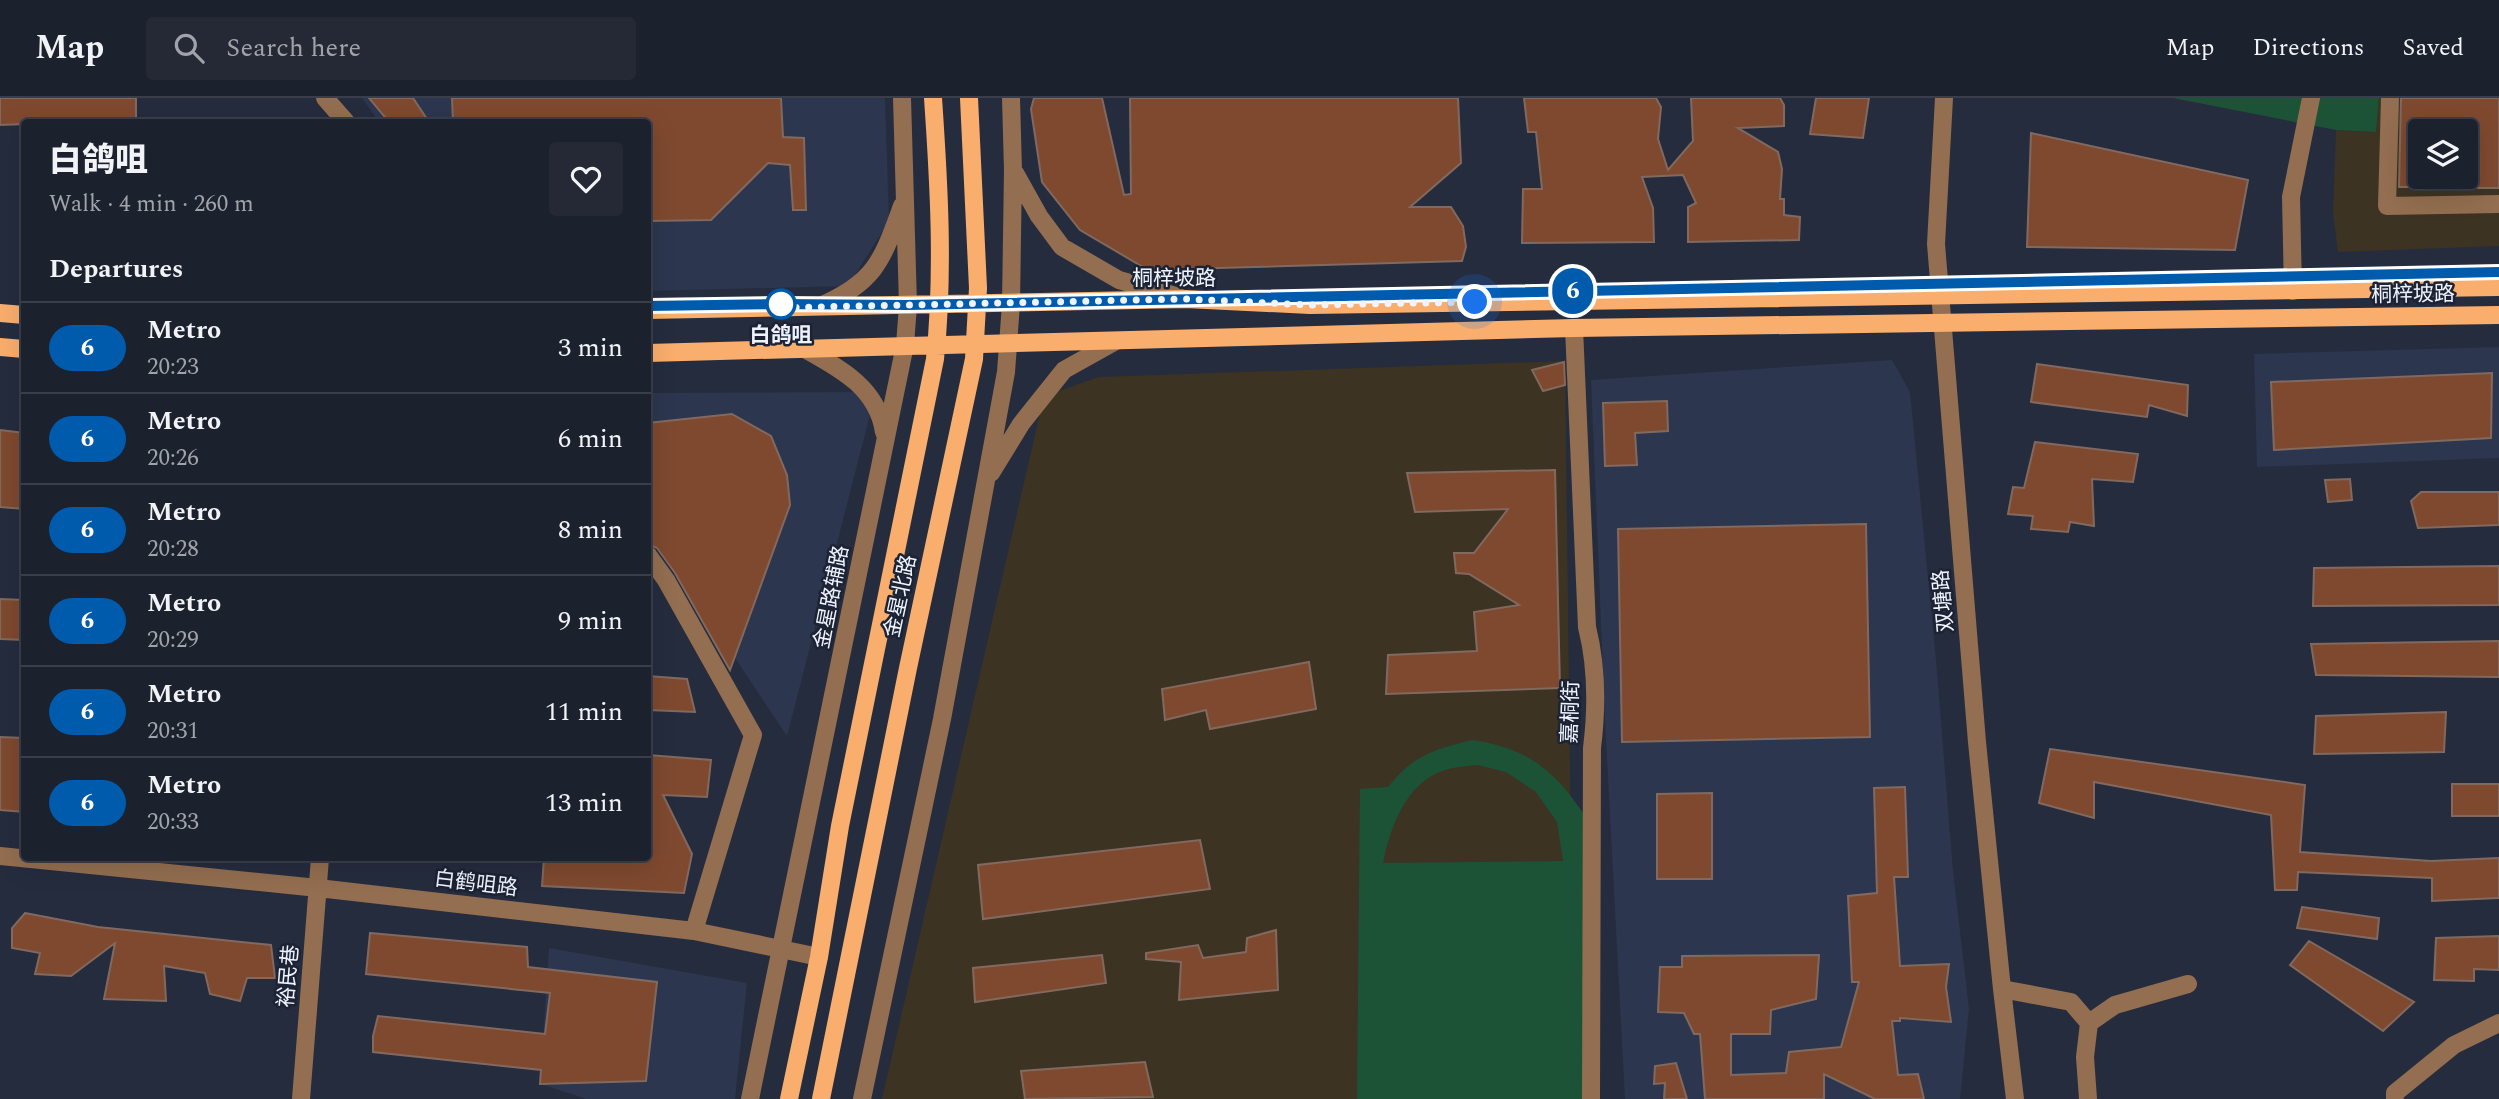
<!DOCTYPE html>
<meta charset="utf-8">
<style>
body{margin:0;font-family:Spectral,"Noto Sans SC",serif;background:#252936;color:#f1f3f6;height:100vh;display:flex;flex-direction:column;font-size:26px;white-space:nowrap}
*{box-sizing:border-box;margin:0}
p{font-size:23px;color:#a0a3aa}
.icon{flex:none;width:38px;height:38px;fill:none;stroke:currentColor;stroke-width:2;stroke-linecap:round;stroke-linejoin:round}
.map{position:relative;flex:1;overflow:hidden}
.side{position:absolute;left:21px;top:21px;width:630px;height:742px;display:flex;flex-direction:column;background:#1c212e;border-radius:7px;box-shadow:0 7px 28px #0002,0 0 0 2px #3a3e4a}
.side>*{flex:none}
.badge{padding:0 14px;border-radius:23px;font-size:24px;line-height:46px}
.tools{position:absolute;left:2408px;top:21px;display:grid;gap:14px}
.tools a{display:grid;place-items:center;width:70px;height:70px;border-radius:7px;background:#1c212e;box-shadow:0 7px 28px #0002,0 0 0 2px #3a3e4a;font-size:35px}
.you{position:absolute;width:35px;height:35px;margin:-18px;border:5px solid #fff;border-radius:50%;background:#1a73e8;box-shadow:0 0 0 10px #1a73e833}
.map>.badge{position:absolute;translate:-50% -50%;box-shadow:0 0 0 4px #fff}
h2{padding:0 28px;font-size:26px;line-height:63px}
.round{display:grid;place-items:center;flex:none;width:74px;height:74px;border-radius:7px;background:#252936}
.summary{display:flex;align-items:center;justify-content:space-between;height:119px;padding:0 28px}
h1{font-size:33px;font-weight:800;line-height:52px}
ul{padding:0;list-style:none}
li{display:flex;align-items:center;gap:21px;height:91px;padding:0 28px;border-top:2px solid #3a3e4a}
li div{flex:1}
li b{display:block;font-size:26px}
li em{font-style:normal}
li .badge{min-width:77px;font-weight:700;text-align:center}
header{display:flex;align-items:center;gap:42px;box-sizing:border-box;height:98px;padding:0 35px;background:#1c212e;border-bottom:2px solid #3a3e4a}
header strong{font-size:33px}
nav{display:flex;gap:38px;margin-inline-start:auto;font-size:24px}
.search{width:490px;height:63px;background:#252936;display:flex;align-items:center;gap:18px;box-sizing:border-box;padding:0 24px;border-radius:7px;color:#a0a3aa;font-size:26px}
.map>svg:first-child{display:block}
.built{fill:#2c364e}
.education{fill:#3c3323;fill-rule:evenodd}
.green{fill:#1c5336;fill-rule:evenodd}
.building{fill:#7e492f;stroke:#81695f;stroke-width:2}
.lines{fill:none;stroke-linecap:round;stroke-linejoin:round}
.minor{stroke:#936e50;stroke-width:18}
.major{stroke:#faae6d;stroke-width:18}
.line-casing{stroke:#fff;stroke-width:16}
.line{stroke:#005bac;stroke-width:10}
.walk{stroke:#eff3fd;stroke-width:7;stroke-dasharray:0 12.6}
.stop-dot{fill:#fff;stroke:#005bac;stroke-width:3.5}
.labels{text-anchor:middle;stroke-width:5;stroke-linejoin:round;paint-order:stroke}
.street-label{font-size:21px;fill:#eff3fd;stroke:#1b2334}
.stop-label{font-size:21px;font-weight:bold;fill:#eff3fd;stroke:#1b2334}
</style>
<header>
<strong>Map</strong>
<div class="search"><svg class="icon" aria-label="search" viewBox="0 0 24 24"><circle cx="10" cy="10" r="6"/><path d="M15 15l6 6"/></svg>Search here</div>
<nav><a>Map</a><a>Directions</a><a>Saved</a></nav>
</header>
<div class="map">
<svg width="2499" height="1001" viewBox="0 0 2499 1001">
<rect width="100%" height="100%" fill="#252c3e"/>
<path class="built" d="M 362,0 L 885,0 L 889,123 L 848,188 L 648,193 L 648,24 L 379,24 Z
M 2499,249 L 2499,360 L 2257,369 L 2254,256 Z
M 1892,262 L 1910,294 L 1936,562 L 1953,773 L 1969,911 L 1960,1001 L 1625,1001 L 1605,622 L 1591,282 Z
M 876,294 L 787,638 L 648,429 L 648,295 Z
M 549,850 L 747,885 L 735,1001 L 587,1001 L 540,986 Z"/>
<path class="education" d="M 2379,0 L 2499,0 L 2499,148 L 2338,154 L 2333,115 L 2336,32 L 2376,34 ZM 2420,33 L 2466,33 L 2466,79 L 2420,79 Z
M 1565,263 L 1574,1001 L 882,1001 L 1044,298 L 1099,279 Z"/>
<path class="green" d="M 2173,0 L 2379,0 L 2376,34 L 2336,32 Z
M 1472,642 C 1527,650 1555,672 1585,718 L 1586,1001 L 1357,1001 L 1360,691 L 1388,689 C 1414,657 1433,652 1472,642 ZM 1478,667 L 1506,674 L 1536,694 L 1557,724 L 1563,763 L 1383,765 C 1390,730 1406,684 1445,672 C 1455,669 1467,668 1478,667 Z"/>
<path class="building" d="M 0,0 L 136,0 L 136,24 L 24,24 L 24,26 L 0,27 Z
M 369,0 L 413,0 L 429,24 L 389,24 Z
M 452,0 L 781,0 L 783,39 L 804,40 L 806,112 L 793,112 L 790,67 L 768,65 L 711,122 L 648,123 L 648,24 L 453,24 Z
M 1034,0 L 1102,0 L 1124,97 L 1131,96 L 1130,0 L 1458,0 L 1461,65 L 1410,109 L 1451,109 L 1463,128 L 1466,149 L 1462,163 L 1148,172 L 1080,132 L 1042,84 L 1031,11 Z
M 1524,0 L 1656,0 L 1661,9 L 1658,41 L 1668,72 L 1693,43 L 1691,0 L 1780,0 L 1784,7 L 1784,28 L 1738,30 L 1778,54 L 1782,71 L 1780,101 L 1784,101 L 1784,117 L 1800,119 L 1799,142 L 1688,144 L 1688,109 L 1696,105 L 1683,77 L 1642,79 L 1653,110 L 1654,144 L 1522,145 L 1523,91 L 1542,91 L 1536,34 L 1528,34 Z
M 1816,0 L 1869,0 L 1863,40 L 1810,36 Z
M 2401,0 L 2499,0 L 2499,90 L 2466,90 L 2466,33 L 2420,33 L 2420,89 L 2399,89 Z
M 2031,35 L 2248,82 L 2235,152 L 2027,149 Z
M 1564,264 L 1565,287 L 1543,293 L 1532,272 Z
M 2037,266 L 2188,287 L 2187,318 L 2149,307 L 2147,319 L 2031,304 Z
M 2492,275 L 2491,340 L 2274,352 L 2271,284 Z
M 1667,303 L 1668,333 L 1635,335 L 1637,367 L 1605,368 L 1603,305 Z
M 732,316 L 771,338 L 787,377 L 790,407 L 730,572 L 675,475 L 657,450 L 648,446 L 648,325 Z
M 0,332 L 24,335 L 24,411 L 0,409 Z
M 2035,344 L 2138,356 L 2133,384 L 2092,381 L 2094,428 L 2070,424 L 2068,434 L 2031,431 L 2033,418 L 2008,416 L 2013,389 L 2024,390 Z
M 1555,372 L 1560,590 L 1386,596 L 1388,557 L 1477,553 L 1474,514 L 1519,507 L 1469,476 L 1456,475 L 1454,455 L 1474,455 L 1508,411 L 1415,414 L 1407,375 Z
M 2350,381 L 2352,402 L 2328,404 L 2325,382 Z
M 2421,394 L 2499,394 L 2499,427 L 2418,430 L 2411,403 Z
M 1866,426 L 1870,639 L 1622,644 L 1618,431 Z
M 2499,468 L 2499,507 L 2313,508 L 2314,470 Z
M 0,501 L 24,502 L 24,542 L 0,541 Z
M 2499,543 L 2499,579 L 2316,577 L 2311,546 Z
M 1309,564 L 1316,611 L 1210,631 L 1206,612 L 1165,622 L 1162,591 Z
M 648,578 L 687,581 L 695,614 L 648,612 Z
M 2446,614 L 2444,654 L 2314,656 L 2316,618 Z
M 0,639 L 24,640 L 24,714 L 0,712 Z
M 2050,651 L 2305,687 L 2300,754 L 2431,763 L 2499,760 L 2499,800 L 2432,803 L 2432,780 L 2298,774 L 2297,792 L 2275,792 L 2271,717 L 2094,684 L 2094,720 L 2039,705 Z
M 648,657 L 711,662 L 707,699 L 663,697 L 692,756 L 684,795 L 542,788 L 544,760 L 648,760 Z
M 2452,686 L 2499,686 L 2499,718 L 2452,718 Z
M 1905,689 L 1908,779 L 1894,779 L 1900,868 L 1949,866 L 1946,889 L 1951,924 L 1900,920 L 1900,923 L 1892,923 L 1898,977 L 1918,976 L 1924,1001 L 1875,1001 L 1824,976 L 1824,1001 L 1705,1001 L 1700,936 L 1694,936 L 1684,915 L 1658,914 L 1660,869 L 1682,869 L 1682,858 L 1819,857 L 1816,901 L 1771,912 L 1770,936 L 1731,936 L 1731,977 L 1786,975 L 1789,954 L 1841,949 L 1859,884 L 1852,884 L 1848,798 L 1877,795 L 1874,690 Z
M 1712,695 L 1712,781 L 1657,781 L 1657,696 Z
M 1200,742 L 1210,791 L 983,821 L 978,767 Z
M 2302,809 L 2379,820 L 2377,841 L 2297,830 Z
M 25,815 L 98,829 L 271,847 L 275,880 L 247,880 L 240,903 L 210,896 L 205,875 L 164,868 L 166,903 L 104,901 L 115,845 L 71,878 L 35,876 L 40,855 L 12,850 L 12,830 Z
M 1276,832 L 1278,892 L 1179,902 L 1181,864 L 1146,861 L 1146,855 L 1198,847 L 1203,860 L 1246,854 L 1247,840 Z
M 370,835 L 527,849 L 528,869 L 657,884 L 646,983 L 540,986 L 541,972 L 373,954 L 373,938 L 378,918 L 545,936 L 550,895 L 366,876 Z
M 2499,838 L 2499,872 L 2474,871 L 2474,883 L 2434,882 L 2436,840 Z
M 2309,843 L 2352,868 L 2414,904 L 2383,933 L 2290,867 Z
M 1102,857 L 1106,885 L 975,904 L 973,870 Z
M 1145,964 L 1153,999 L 1025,1001 L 1021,973 Z
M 1676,965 L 1687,1001 L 1664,1001 L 1665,985 L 1654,986 L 1655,968 Z"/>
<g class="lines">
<path class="minor" d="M 325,0 L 346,24
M 1944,0 L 1936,146 L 1977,644 L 2002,891 L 2015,1001
M 2390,0 L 2387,108 L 2499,106
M 1015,75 L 1039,118 L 1062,149 L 1119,182 L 1179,199
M 2293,193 L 2291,99 L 2311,0
M 820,208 C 876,184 882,162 902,108
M 1574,230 L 1587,529 C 1597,569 1597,610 1592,650 L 1591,1001
M 803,250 C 839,270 877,289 884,334
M 991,375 L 1021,326 L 1064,272 L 1116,243
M 648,457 L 666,482 L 753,637 L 694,833
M 0,758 L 318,790 L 694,833 L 819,859
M 2002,891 L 2071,904 L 2089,925 L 2085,959 L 2088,1001
M 2089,925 L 2115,907 L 2188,886
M 301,1001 L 320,760
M 750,1001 L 905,247 L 908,207 L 902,0
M 862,1001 L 942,621 L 1006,274 L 1011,206 L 1013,72 L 1011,0
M 2395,1001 L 2395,995 L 2454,947 L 2499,925"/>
<path class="major" d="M 648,212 L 1186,201 L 1310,207 L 2499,189
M 0,215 L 24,217
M 0,249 L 24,251
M 648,255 L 1574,230 L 2499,217
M 789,1001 L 819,859 L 840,728 L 935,261 C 944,174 939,87 933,0
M 821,1001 L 908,570 L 974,261 L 978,190 L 969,0"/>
</g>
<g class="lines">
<g class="line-casing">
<path id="line" d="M 648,208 L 779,206 L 908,207 L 2499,174"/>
</g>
<use href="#line" class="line"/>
<path class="walk" d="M 781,206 L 770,210 L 1186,201 L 1310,207 L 1475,204"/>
</g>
<circle class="stop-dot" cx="781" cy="206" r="14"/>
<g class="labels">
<g class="street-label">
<text x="1174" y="187">桐梓坡路</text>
<text transform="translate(2413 196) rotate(-1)" y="7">桐梓坡路</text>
<text transform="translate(900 498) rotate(-78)" y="7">金星北路</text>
<text transform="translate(831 499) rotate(-79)" y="7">金星路辅路</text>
<text transform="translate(1943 503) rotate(-95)" y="7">双塘路</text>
<text transform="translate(1570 614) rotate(-88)" y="7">嘉桐街</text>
<text transform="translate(476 785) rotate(7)" y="7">白鹤咀路</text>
<text transform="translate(288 878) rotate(-85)" y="7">裕民巷</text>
</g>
<g class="stop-label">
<text x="781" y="244">白鸽咀</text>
</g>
</g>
</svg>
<div class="tools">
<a><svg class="icon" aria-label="layers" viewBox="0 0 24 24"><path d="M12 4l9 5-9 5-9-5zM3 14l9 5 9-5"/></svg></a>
</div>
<div class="you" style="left:1475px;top:204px"></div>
<b class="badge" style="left:1573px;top:193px;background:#005bac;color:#fff">6</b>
<section class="side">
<div class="summary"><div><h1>白鸽咀</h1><p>Walk · 4 min · 260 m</p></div><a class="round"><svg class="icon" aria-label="heart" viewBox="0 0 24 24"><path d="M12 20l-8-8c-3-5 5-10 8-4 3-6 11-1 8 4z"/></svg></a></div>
<h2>Departures</h2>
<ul>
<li><span class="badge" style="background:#005bac;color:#fff">6</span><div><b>Metro</b><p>20:23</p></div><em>3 min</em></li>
<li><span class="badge" style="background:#005bac;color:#fff">6</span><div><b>Metro</b><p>20:26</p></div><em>6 min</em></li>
<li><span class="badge" style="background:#005bac;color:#fff">6</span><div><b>Metro</b><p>20:28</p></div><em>8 min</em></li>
<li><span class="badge" style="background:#005bac;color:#fff">6</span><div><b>Metro</b><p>20:29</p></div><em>9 min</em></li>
<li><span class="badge" style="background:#005bac;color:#fff">6</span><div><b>Metro</b><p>20:31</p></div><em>11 min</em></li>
<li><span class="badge" style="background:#005bac;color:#fff">6</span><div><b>Metro</b><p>20:33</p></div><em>13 min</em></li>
</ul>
</section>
</div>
